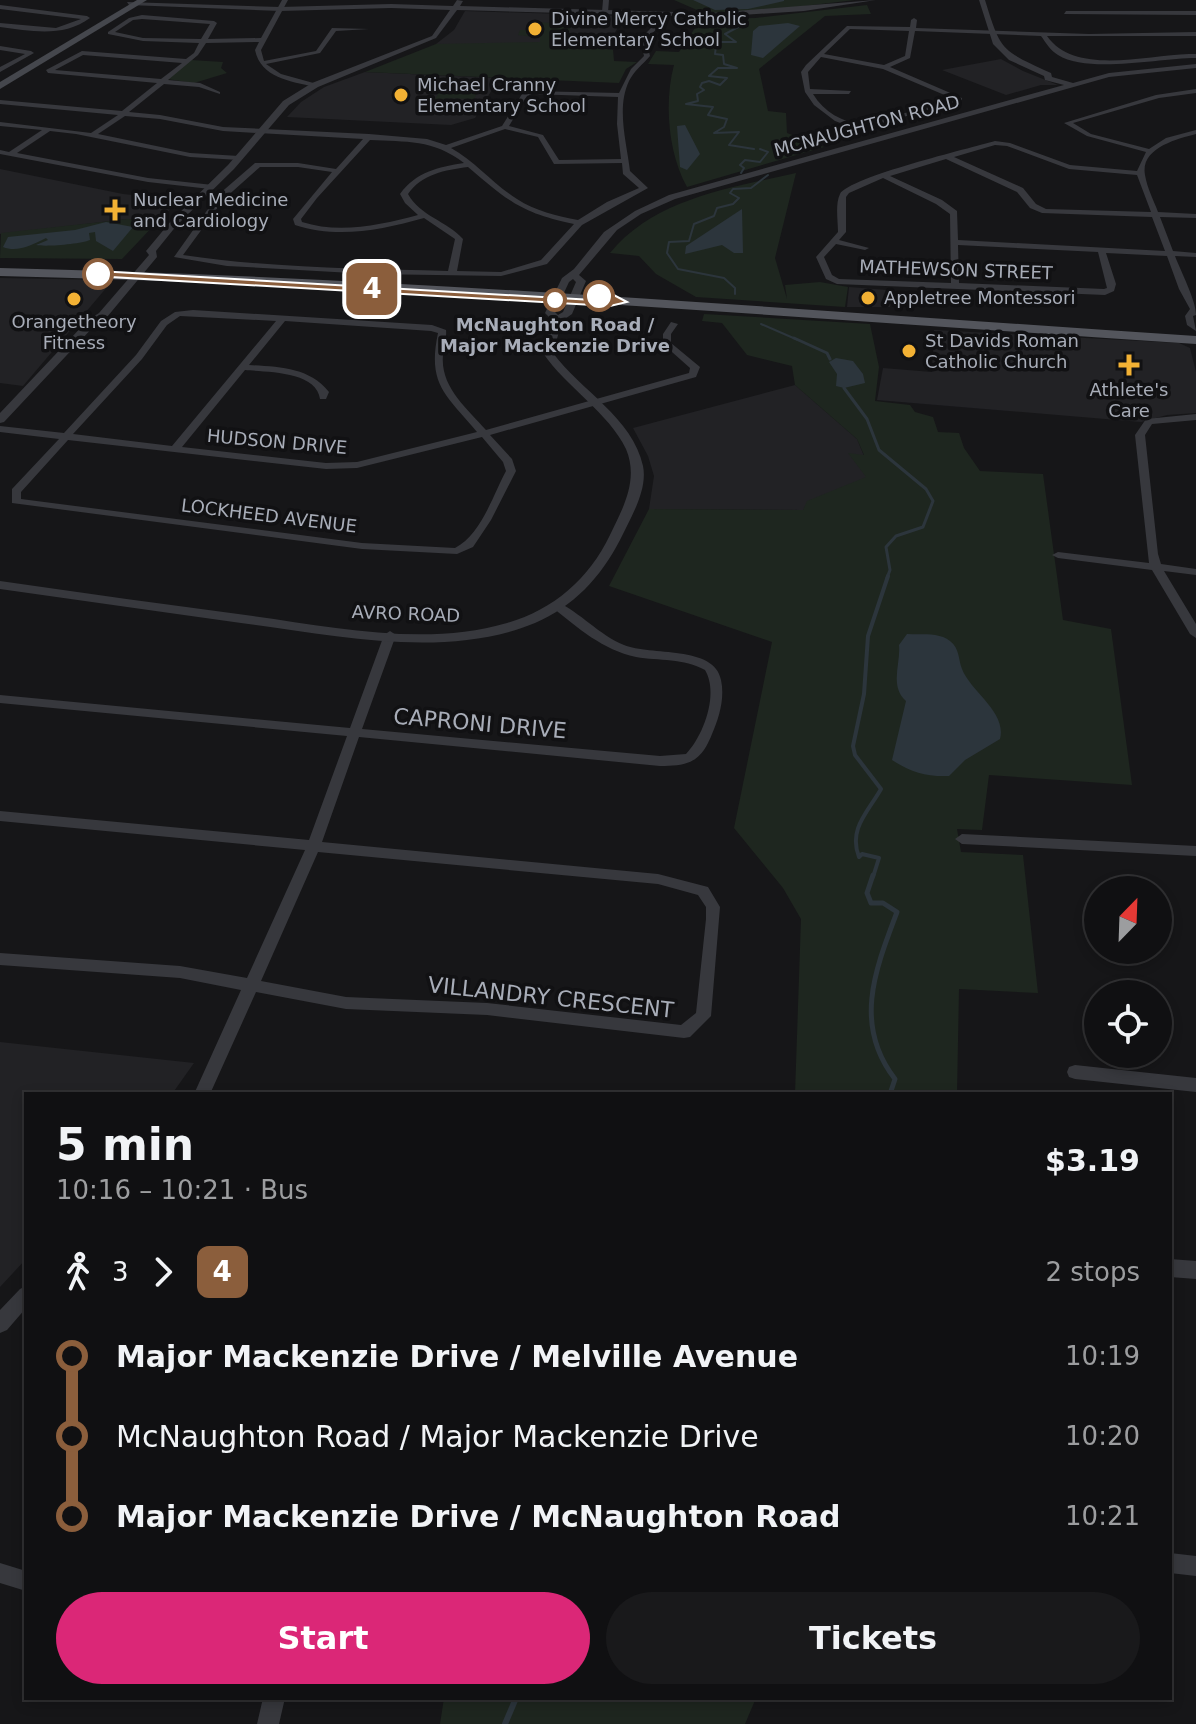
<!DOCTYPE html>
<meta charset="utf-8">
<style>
body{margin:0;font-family:"DejaVu Sans",sans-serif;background:#19191b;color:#f1f3f6;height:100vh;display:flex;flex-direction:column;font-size:30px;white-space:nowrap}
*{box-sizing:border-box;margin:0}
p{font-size:26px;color:#9c9d9f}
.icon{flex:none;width:44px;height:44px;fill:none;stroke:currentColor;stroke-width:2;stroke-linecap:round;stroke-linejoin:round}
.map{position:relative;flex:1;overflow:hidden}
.panel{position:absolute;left:24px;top:1092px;width:1148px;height:608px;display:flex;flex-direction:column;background:#101012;border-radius:0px;box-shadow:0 4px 12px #0003,0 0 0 2px #303032}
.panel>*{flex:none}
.badge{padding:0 16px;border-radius:12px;font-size:28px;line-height:52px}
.needle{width:52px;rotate:23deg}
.buttons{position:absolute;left:1084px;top:876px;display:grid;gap:16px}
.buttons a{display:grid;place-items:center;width:88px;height:88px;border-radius:50%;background:#101012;box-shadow:0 4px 12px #0003,0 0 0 2px #303032;font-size:40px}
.map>.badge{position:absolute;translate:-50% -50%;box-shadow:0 0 0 4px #fff}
.legs{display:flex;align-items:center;gap:12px;height:88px;padding:0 32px;font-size:26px}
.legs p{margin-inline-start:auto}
.summary{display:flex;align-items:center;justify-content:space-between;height:136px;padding:0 32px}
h1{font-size:44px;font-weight:700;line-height:60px}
.primary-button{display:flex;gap:16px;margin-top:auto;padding:16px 32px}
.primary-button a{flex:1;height:92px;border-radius:48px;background:#db2777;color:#fff;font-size:32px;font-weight:700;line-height:92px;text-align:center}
.primary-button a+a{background:#19191b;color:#f1f3f6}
ul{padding:0 32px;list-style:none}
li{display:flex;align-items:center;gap:28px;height:80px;font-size:30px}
li i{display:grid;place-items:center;width:12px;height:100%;margin:0 10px;background:currentColor}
li i::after{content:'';width:20px;height:20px;margin:-10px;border:6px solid;border-radius:50%;background:#101012}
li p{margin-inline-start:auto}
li:first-child i{background:linear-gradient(#0000 50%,currentColor 0)}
li:last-child i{background:linear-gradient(currentColor 50%,#0000 0)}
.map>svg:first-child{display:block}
.built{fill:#222225}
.green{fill:#1e261f}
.water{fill:#2c353c}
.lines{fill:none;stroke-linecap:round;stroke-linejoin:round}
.stream-far4{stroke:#2c353c;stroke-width:2}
.stream-far3{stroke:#2c353c;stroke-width:3}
.stream-far2{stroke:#2c353c;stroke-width:4}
.stream-far1{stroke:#2c353c;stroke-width:5}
.stream{stroke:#2c353c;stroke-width:6}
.minor{fill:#37383d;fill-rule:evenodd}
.tertiary{fill:#37383d;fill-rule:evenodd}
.secondary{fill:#45474d;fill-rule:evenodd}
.primary{fill:#53555c;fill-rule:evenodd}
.line-1{fill:#8b5e3c;stroke:#fff;stroke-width:2}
.poi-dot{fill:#f2b134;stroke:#111113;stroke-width:3}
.stop-1-dot{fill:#fff;stroke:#8b5e3c;stroke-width:4}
.labels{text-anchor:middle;stroke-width:7;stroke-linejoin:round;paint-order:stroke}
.far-poi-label{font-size:18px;fill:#a8adb8;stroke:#111113;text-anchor:start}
.far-street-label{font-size:18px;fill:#a8adb8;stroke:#111113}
.far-stop-label{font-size:18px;font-weight:bold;fill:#a8adb8;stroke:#111113}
.street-label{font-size:22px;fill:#a8adb8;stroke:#111113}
</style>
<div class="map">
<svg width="1196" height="1724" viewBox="0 0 1196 1724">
<rect width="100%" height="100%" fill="#161618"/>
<path class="built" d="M 465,11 L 625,16 L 606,47 L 436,44 L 454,30 Z
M 1001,59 L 1023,71 L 1058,85 L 1041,85 L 1006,95 L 942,70 Z
M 365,72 L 499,78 L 475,118 L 451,125 L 287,117 L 301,102 L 324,87 Z
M 0,169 L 123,194 L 180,200 L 157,222 L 128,219 L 0,234 Z
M 0,278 L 113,280 L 23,386 L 0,383 Z
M 849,287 L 887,290 L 886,297 L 891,300 L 890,307 L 847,307 Z
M 934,330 L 1179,343 L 1190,348 L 1196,372 L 1196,413 L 1167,415 L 1141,422 L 877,400 L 883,368 L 932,372 Z
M 795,385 L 857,439 L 874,480 L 803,510 L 649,509 L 654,476 L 648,456 L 633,428 Z
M 0,1042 L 194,1063 L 172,1094 L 26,1094 L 26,1259 L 0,1287 Z"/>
<path class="green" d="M 674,0 L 855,0 L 770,10 L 698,14 L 697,10 Z
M 867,5 L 871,14 L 825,16 L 759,69 L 768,111 L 786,113 L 787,133 L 824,147 L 687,187 C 668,153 664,102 674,65 L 648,64 L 656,51 L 679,52 L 701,19 L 755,18 Z
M 535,22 L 572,24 L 565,43 L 552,42 L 551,45 L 606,47 L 613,50 L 614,61 L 637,62 L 626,69 L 619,83 L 365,72 L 436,44 L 540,42 L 540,38 L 518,35 L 520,30 L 531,30 Z
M 191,60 L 223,62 L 221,68 L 227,73 L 194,83 L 167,79 Z
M 446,80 L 483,81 L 474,99 L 440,98 L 461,100 L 457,109 L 418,107 L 424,98 L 435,99 Z
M 796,173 L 775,258 L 787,299 L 785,285 L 820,282 L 848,287 L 845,307 L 696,297 L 656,274 L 639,256 L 610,253 C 655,198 731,188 796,173 Z
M 128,219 L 157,222 L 122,259 L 0,258 L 1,233 Z
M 704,314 L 870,324 L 879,367 L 875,401 L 910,405 L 915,412 L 933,417 L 938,432 L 959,433 L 964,448 L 980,471 L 1043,474 L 1063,620 L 1111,629 L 1132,785 L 989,775 L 982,830 L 957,829 L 961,852 L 1023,855 L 1038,993 L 959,989 L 957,1094 L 795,1094 L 801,919 L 783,888 L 734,828 L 772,642 L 609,586 L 649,509 L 803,510 L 807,501 L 866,477 L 848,453 L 864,455 L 857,439 L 795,385 L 792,366 L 747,355 L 722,323 L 702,321 Z
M 444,1698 L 756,1698 L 745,1724 L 440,1724 Z"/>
<path class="water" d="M 693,0 L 784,0 L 784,1 L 748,9 L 715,10 Z
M 788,23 L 800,26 L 763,58 L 751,55 L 753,31 L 759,26 Z
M 685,125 L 700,154 L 687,170 L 680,167 L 677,126 Z
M 742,209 L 743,253 L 734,253 L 722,245 L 685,254 L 686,246 Z
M 106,222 L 133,227 L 113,251 L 96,241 L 95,232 L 89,233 L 90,240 C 80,244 47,247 36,245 L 48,240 L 46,238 C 32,245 17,253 3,247 L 8,237 L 75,230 Z
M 836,358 L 853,361 L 863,374 L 865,383 L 844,388 L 836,386 L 837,374 L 829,362 Z
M 907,634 C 921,635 939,632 950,641 C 960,649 958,659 962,669 C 971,692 1007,712 1000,739 L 965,760 L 949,776 C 927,777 910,772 892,760 L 906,701 C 889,686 901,663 899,645 Z"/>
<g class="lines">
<path class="stream-far4" d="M 743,19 L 740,26 L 725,34 L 736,42 L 709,42 L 716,46 L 715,54 L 723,55 L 724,64 L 737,68 L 718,68 L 709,76 L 727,78 L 720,85 L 709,81 L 702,83 L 700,87 L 704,90 L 697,94 L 698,101 L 686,104 L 713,107 L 708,115 L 727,119 L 724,127 L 714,133 L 739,132 L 729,145 L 754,149
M 741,173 L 744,168 L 740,165 L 745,160 L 760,162 L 768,152 L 760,149
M 735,294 L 735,288 L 724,278 L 678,269 L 667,253 L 669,242 L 689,241 L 694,224 L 714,216 L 717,208 L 733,204 L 739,198 L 730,193 L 733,189 L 751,188 L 768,175
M 761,324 L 798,340"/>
<path class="stream-far3" d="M 794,338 L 827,353 L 830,359
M 844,388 L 867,419 L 879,450 L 926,489 L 933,501 L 923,527 L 896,536 L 886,547 L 890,570 L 887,578"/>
<path class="stream-far2" d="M 873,877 L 879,858 L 862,854 L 859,857 C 848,829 868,812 881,789 L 855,755 L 853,746 L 864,694 L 868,636 L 888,576"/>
<path class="stream-far1" d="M 873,875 L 867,893 L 871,903 L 883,903 L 897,912 C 875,970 853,1025 895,1079 L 890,1094"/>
<path class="stream" d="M 505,1724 L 516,1698"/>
<path class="minor" d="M 282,0 L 288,0 L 261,50 L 264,61 L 316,51 L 332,28 L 369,29 L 336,31 L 320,53 L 266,64 L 281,74 L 317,84 L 315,87 C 290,81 261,78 255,50 L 259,42 L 206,43 L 198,55 L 168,80 L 200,83 L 220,92 L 220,94 L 199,87 L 164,84 L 129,112 L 160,115 L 223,127 L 369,134 L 427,139 L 446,145 L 502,126 L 522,94 L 529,91 L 619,93 L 631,69 L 644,56 L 640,39 L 654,25 L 657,14 L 660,12 L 663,14 L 660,26 L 646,39 L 650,56 C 643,64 634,71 629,81 C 616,108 627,144 630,171 L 648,188 L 582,225 L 547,264 L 501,276 L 370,274 L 227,266 L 174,257 L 218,195 L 255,163 L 298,163 L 336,169 L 363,139 L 223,131 L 160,119 L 125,116 L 98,134 L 190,153 L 239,156 L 243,158 L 239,160 L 190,157 L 76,134 L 50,131 L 17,153 L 148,178 L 213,185 L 213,189 L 210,189 L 148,182 L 0,154 L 0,150 L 9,152 L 42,130 L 0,126 L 0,122 L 91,133 L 118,115 L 0,104 L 0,100 L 122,111 L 157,83 L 48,73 L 46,70 L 82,51 L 186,59 L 194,53 L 199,43 L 143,41 L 108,34 L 108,32 L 129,18 L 142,15 L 214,21 L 217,23 L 208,39 L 261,38 ZM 142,19 L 210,24 L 201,39 L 143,38 L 115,32 L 133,20 ZM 83,55 L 182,63 L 161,79 L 55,70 ZM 532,94 L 618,97 L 617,124 L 621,159 L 559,160 L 543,135 L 509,126 L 527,96 ZM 505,129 L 538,137 L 554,164 L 622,163 L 623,174 L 639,188 L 607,202 L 578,220 C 557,216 535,211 517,199 C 493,184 476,162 451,148 ZM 370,140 C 406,142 433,139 464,163 C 438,167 416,172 400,194 L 405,203 L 418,215 C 381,225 339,234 302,222 L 301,219 L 317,198 ZM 260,167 L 298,167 L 332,172 L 293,219 L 295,225 C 338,239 381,230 424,218 L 455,239 L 448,271 C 360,269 271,268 183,255 L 224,199 ZM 468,167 C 508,201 521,213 574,224 L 541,260 L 501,272 L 457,271 L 463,239 C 447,221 420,216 408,194 C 422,174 445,170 468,167 Z
M 603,0 L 609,0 L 608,12 L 605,14 L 602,12 Z
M 0,5 L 87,16 L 90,18 C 63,38 31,31 0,27 L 0,23 L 56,28 L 81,19 L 0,9 Z
M 1066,11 L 1196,11 L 1196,15 L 1064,14 Z
M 914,18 L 917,20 L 916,28 L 1089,34 L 1196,32 L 1196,36 L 1047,36 C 1075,76 1146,55 1189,54 L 1196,54 L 1196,58 C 1159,58 1088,74 1058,55 C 1050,50 1046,43 1041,36 L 915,31 L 910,58 L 890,67 L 962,98 L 962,100 L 865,128 L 854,128 L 835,121 L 814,105 L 805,92 L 801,72 L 806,65 L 847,26 L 910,27 L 911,20 ZM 850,29 L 909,31 L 905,56 L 884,65 L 824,54 ZM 821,57 L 883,69 L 954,99 L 863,125 C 842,122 824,112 813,94 L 849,94 L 851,91 L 810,89 L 808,72 Z
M 0,46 L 31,51 L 34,53 L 0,72 L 0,67 L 25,54 L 0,50 Z
M 1196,89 L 1196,93 L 1159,98 L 1073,123 L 1091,134 L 1149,149 L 1166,138 L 1196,130 L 1196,134 C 1177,139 1140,148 1145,175 C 1147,188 1154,201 1158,212 L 1196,214 L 1196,218 L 1160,217 L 1173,251 L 1196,253 L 1196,257 L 1175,256 C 1181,272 1196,300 1196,315 L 1193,316 L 1196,331 L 1187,325 L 1185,316 L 1190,309 L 1179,289 L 1167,256 L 1106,253 L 1116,284 L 1114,291 L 1105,295 L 837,284 L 826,279 L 816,257 L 838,232 C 838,221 835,204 840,194 C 849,177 971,148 995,141 L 1010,143 L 1070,165 L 1137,171 L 1146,152 L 1087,136 L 1064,123 L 1156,95 ZM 995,145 L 1007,146 L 1069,169 L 1137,175 L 1151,212 L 1046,209 L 1036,204 L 1023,188 L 954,157 ZM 946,159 L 1017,192 L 1030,208 L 1042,213 L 1152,217 L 1165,251 L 958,240 L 957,211 L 942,200 L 890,176 ZM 883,178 L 936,204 L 950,214 L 951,283 L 839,279 L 832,275 L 824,257 L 836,244 L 865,250 L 869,248 L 839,240 L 846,232 L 846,197 L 849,193 ZM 958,245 L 1098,252 L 1107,288 L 1104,289 L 959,283 Z
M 193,310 L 432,325 L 446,330 C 447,338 443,346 443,355 C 440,387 467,408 486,430 L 689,373 L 690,368 L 663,344 L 663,334 L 671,322 L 678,324 L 671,334 L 671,343 L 700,367 L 696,377 L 490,435 L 512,459 L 516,471 L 491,520 L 473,547 L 457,554 L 362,549 L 12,503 L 12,489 L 59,439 L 0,432 L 0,426 L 64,433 L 136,355 L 161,321 L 175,312 ZM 180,316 L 276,321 L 172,446 L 73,434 L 142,359 L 167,325 ZM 285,321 L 431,331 L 438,333 C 427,385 446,395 477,432 L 357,462 L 326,463 L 182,447 L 245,370 C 266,372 317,371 320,399 L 326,399 L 329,392 C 309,367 279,367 249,365 ZM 482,437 L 503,462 L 506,471 C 493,495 481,535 455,548 L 362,543 L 21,499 L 21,492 L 68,440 L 326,469 L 357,468 Z
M 1196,414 L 1196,420 L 1152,424 L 1145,435 L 1158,554 L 1161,564 L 1196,569 L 1196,575 L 1164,571 L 1196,624 L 1196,638 L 1190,634 L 1152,570 L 1058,558 L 1052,555 L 1058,552 L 1149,563 L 1135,435 L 1146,419 Z
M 557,602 C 580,612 599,635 624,645 C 650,656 715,645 721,680 C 725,698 719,718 712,734 C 701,762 689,766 660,766 L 359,737 L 322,842 L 658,874 L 708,887 L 720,907 L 711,1016 L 690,1037 L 684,1038 L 487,1015 L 346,1009 L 256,992 L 210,1094 L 194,1094 L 241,990 L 180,978 L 0,965 L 0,953 L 180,966 L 247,978 L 305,850 L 0,821 L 0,811 L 309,840 L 347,736 L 0,703 L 0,695 L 350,728 L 384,635 L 390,631 L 396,635 L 362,729 L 660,756 L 686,754 C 704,735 719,693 705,670 C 684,658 659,661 636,657 C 603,650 578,628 553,608 L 553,604 ZM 318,852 L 658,884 L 698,895 L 706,907 L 706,919 L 696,1013 L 681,1025 L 487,1003 L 346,997 L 261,981 Z
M 962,834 L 1196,846 L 1196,856 L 962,844 L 955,839 Z
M 1075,1065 L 1196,1078 L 1196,1092 L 1075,1079 L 1069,1077 L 1067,1072 L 1069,1067 Z
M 1170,1259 L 1196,1261 L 1196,1279 L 1170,1277 Z
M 26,1286 L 26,1308 L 7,1330 L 0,1333 L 0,1310 L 20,1289 Z
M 1170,1553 L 1196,1556 L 1196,1576 L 1170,1573 Z
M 0,1563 L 26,1571 L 26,1591 L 0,1583 Z
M 263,1698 L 285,1698 L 279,1724 L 257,1724 Z"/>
<path class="tertiary" d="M 457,0 L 463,1 L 460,6 L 711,13 L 876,0 L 804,11 L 711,17 L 457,10 L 436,38 L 318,87 L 289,105 L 234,169 L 177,225 L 156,251 L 157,257 L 107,317 L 96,324 L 4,422 L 0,423 L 0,413 L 88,320 L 99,313 L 149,255 L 146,251 L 171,221 L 228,165 L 283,101 L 312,83 L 432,36 L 450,10 L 391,8 L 280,11 L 129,5 L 127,2 L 280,7 L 391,4 L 453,6 Z
M 979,0 L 985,0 C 1001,52 1001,50 1051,73 L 1052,77 L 1073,83 L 1109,73 L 1196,64 L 1196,68 L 1109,77 L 675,199 L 641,214 L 617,230 L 579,275 L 586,281 L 572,314 L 562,321 L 553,353 C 580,390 633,418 643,466 C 648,490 630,519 620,540 C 601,577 573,607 535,623 C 446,660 332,635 241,623 C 160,612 80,600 0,589 L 0,581 C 84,593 169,605 253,616 C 334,627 426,647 507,623 C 553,610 589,579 610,535 C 623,508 639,480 626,449 C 609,413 566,387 543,353 L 552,320 L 545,313 L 562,278 L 574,269 L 604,232 L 635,211 L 669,195 L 1064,85 L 1045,80 L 1044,76 L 1009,60 L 993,44 ZM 573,279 L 576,282 L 563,312 L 558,315 L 555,312 L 569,282 Z"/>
<path class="secondary" d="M 137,0 L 147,0 L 0,89 L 0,82 Z"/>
<path class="primary" d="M 0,268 C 399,277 798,310 1196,336 L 1196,344 C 798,318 399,285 0,276 Z"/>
</g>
<path class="line-1" d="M 98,271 L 610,301 L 594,296 L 612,294 L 627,302 L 610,306 L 94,276 Z"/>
<g class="poi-dot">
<circle cx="535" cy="29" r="8"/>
<circle cx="401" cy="95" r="8"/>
<path d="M111 198h8v8h8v8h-8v8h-8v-8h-8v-8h8z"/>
<circle cx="868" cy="298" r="8"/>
<circle cx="74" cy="299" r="8"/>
<circle cx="909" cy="351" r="8"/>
<path d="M1125 353h8v8h8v8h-8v8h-8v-8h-8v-8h8z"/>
</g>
<g class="stop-1-dot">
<circle cx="98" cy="274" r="14"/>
<circle cx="599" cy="296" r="14"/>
<circle cx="555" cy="300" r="10"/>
</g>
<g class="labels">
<g class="far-poi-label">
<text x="551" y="25">Divine Mercy Catholic<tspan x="551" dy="21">Elementary School</tspan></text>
<text x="417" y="91">Michael Cranny<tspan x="417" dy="21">Elementary School</tspan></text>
<text x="133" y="206">Nuclear Medicine<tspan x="133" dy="21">and Cardiology</tspan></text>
<text x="884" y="304">Appletree Montessori</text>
<text x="74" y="328" text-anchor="middle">Orangetheory<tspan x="74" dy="21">Fitness</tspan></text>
<text x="925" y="347">St Davids Roman<tspan x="925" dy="21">Catholic Church</tspan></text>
<text x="1129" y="396" text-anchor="middle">Athlete's<tspan x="1129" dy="21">Care</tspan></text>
</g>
<g class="far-street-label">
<text transform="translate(867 126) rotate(-15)" y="6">MCNAUGHTON ROAD</text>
<text transform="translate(956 270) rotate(2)" y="6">MATHEWSON STREET</text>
<text transform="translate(277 442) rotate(5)" y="6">HUDSON DRIVE</text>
<text transform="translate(269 516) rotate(7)" y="6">LOCKHEED AVENUE</text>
<text transform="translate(406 614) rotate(2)" y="6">AVRO ROAD</text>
</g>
<g class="far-stop-label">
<text x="555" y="331">McNaughton Road /<tspan x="555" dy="21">Major Mackenzie Drive</tspan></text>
</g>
<g class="street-label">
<text transform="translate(480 723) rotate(5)" y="8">CAPRONI DRIVE</text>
<text transform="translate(551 997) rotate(6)" y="8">VILLANDRY CRESCENT</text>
</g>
</g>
</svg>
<div class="buttons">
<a><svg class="needle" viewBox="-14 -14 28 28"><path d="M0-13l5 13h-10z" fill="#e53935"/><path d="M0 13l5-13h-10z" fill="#9c9d9f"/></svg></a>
<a><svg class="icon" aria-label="locate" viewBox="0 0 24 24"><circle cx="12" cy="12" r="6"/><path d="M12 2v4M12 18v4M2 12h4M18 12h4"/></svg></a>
</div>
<b class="badge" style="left:372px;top:289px;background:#8b5e3c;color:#fff">4</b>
<section class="panel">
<div class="summary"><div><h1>5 min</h1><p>10:16 – 10:21 · Bus</p></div><b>$3.19</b></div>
<div class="legs"><svg class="icon" aria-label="walk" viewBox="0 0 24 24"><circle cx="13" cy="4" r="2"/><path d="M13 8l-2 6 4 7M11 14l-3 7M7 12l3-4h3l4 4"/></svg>3<svg class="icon" aria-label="forward" viewBox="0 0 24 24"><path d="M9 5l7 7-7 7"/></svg><b class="badge" style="background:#8b5e3c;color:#fff">4</b><p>2 stops</p></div>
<ul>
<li><i style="color:#8b5e3c"></i><b>Major Mackenzie Drive / Melville Avenue</b><p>10:19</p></li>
<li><i style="color:#8b5e3c"></i><span>McNaughton Road / Major Mackenzie Drive</span><p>10:20</p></li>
<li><i style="color:#8b5e3c"></i><b>Major Mackenzie Drive / McNaughton Road</b><p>10:21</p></li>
</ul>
<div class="primary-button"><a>Start</a><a>Tickets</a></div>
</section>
</div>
